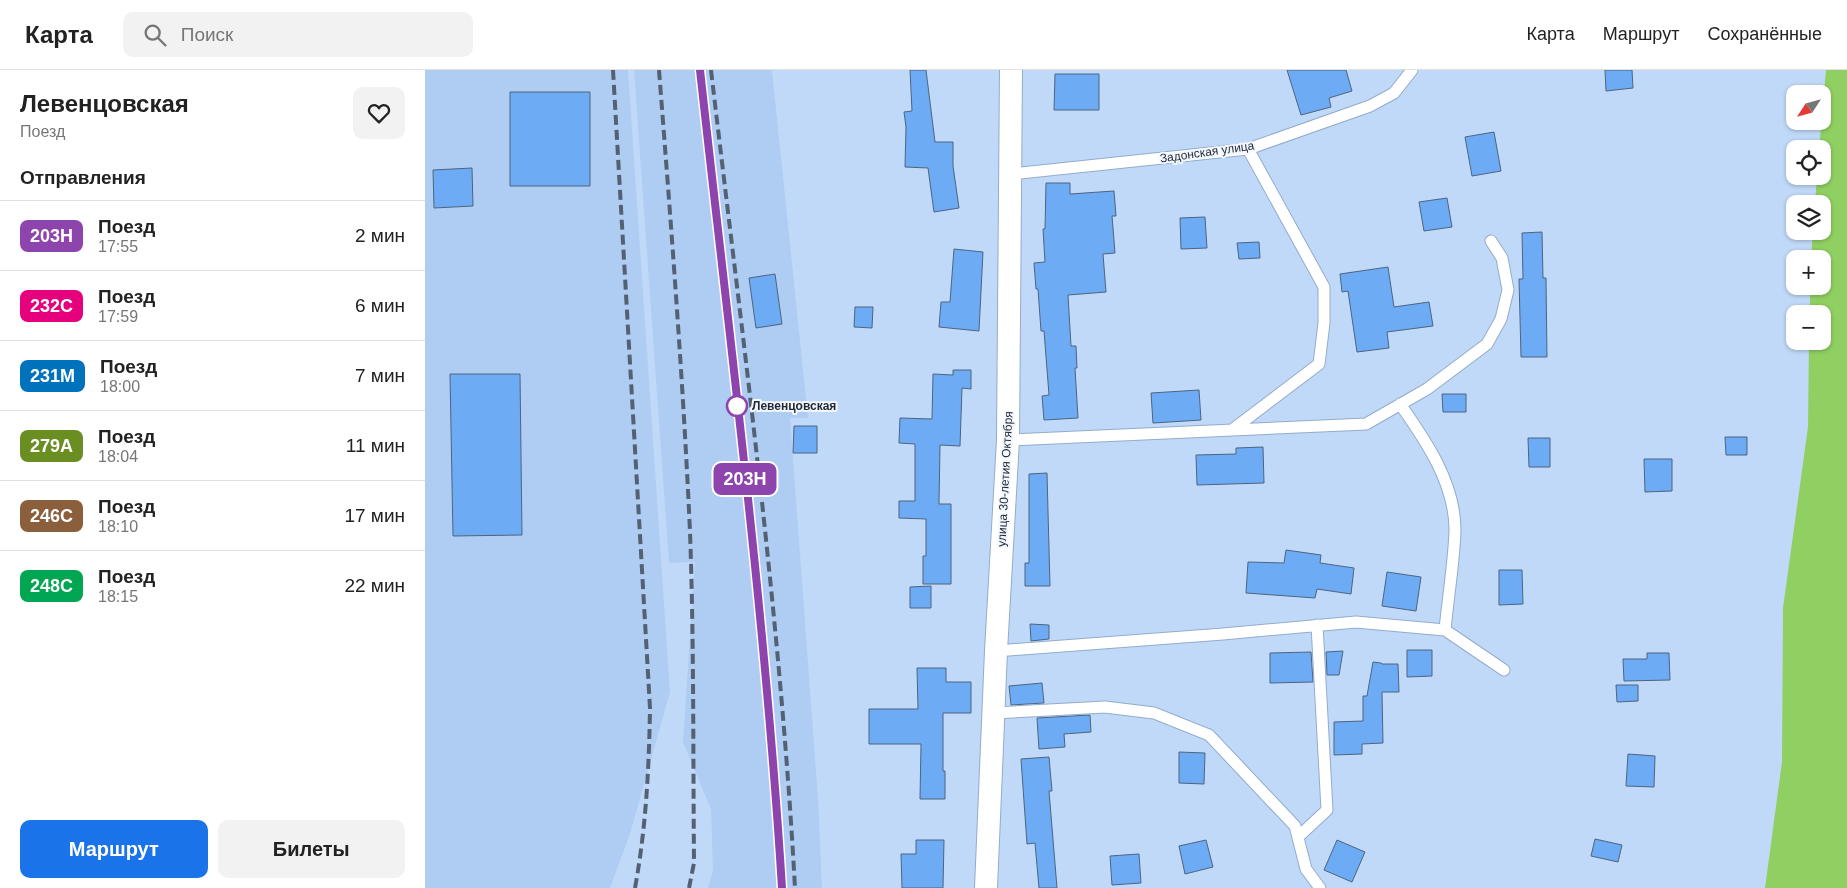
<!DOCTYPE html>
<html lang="ru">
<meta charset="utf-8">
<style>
body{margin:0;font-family:Arial,sans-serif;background:#f2f2f2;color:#222;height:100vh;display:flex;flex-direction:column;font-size:19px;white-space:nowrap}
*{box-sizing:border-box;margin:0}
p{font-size:16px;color:#767676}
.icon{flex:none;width:28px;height:28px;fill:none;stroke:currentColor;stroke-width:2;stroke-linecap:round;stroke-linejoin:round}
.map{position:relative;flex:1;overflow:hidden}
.side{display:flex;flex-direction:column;background:#fff;width:425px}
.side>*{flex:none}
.badge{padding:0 10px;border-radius:8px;font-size:18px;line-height:32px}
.needle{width:32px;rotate:234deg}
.tools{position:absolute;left:1361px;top:15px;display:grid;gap:10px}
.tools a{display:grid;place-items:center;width:45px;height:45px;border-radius:10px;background:#fff;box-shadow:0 1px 4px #0004;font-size:25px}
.map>.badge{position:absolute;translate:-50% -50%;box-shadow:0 0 0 2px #fff}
h2{padding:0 20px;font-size:19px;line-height:45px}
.round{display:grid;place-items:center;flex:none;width:52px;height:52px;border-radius:10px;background:#f2f2f2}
.headline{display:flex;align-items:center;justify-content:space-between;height:85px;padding:0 20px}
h1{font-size:24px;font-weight:700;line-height:38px}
.action{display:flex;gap:10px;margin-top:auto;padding:10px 20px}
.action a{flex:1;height:58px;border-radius:10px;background:#1a73e8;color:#fff;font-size:20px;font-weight:700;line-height:58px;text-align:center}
.action a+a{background:#f2f2f2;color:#222}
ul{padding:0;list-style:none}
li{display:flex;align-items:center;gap:15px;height:70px;padding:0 20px;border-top:1px solid #e0e0e0}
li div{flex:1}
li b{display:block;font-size:19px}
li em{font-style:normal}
li .badge{min-width:55px;font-weight:700;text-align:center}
header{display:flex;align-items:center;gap:30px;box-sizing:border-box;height:70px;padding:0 25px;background:#fff;border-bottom:1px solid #e0e0e0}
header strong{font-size:24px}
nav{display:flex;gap:28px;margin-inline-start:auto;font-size:18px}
.search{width:350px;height:45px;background:#f2f2f2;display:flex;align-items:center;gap:12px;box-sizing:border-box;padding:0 18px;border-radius:10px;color:#767676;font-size:19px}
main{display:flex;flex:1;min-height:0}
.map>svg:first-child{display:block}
.built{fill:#afcdf2}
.water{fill:#90cf61}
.building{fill:#6dabf4;stroke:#4e647f}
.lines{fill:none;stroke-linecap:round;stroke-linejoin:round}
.lane-casing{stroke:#93acca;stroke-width:13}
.street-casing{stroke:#93acca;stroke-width:24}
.lane{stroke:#fff;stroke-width:11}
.street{stroke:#fff;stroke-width:22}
.rail{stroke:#536173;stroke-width:4;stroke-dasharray:10 5;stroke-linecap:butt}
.line-casing{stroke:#fff;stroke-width:11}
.line{stroke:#8e44ad;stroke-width:8}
.stop-dot{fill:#fff;stroke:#8e44ad;stroke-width:2.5}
.labels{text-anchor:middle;stroke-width:4;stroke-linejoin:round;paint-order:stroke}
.street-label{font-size:12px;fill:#1f2834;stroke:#f3f8ff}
.stop-label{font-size:12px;font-weight:bold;fill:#1f2834;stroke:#f3f8ff;text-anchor:start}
</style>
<header>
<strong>Карта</strong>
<div class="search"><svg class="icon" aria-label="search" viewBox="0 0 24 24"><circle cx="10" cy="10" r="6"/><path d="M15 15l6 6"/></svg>Поиск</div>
<nav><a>Карта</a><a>Маршрут</a><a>Сохранённые</a></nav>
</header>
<main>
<section class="side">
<div class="headline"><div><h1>Левенцовская</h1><p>Поезд</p></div><a class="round"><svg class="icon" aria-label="heart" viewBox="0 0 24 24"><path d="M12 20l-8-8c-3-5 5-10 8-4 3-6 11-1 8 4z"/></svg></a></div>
<h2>Отправления</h2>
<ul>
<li><span class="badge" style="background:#8e44ad;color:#fff">203Н</span><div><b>Поезд</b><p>17:55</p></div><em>2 мин</em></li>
<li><span class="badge" style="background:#e6007e;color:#fff">232C</span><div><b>Поезд</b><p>17:59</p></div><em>6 мин</em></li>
<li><span class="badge" style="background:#0072bc;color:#fff">231М</span><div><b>Поезд</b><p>18:00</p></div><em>7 мин</em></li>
<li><span class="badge" style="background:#6b8e23;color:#fff">279А</span><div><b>Поезд</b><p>18:04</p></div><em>11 мин</em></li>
<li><span class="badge" style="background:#8b5e3c;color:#fff">246С</span><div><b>Поезд</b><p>18:10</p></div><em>17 мин</em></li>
<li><span class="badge" style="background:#00a651;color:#fff">248С</span><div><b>Поезд</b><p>18:15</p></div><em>22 мин</em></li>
</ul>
<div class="action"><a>Маршрут</a><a>Билеты</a></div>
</section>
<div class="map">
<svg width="1422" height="818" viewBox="0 0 1422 818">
<rect width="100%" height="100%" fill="#c0d9f9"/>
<path class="built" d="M 0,0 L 203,0 L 245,622 L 205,764 L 185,818 L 0,818 Z
M 209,0 L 347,0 L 383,348 L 365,348 L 393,729 L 397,818 L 283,818 L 288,801 L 286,739 L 258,672 L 270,492 L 244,493 Z"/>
<path class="water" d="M 1401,0 L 1422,0 L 1422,818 L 1340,818 L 1357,692 L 1358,538 L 1383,357 L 1384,271 L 1398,271 L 1398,244 L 1385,244 L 1385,216 L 1398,216 L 1398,189 L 1386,189 L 1388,161 L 1398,161 L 1398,134 L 1390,134 L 1392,106 L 1398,106 L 1398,79 L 1394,79 Z"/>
<path class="building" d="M 485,0 L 501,0 L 510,72 L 528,72 L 528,96 L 534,138 L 509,142 L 503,98 L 480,97 L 481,57 L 479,42 L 487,41 Z
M 862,0 L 921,0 L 927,21 L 904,28 L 906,37 L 876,45 Z
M 1180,0 L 1207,0 L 1208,18 L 1181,21 Z
M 630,4 L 674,4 L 674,40 L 629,40 Z
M 85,22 L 165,22 L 165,116 L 85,116 Z
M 1069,62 L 1076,101 L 1047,106 L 1040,67 Z
M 47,98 L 48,136 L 9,138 L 8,100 Z
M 621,113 L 645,113 L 645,124 L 689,121 L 691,146 L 687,146 L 690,183 L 678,184 L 681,222 L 643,225 L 646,276 L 651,276 L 652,298 L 650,298 L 653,348 L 619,350 L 617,326 L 624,325 L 619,261 L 616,261 L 613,219 L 611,219 L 609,193 L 620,192 L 618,159 L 620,159 Z
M 1022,128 L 1027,157 L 999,161 L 994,132 Z
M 780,147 L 782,178 L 756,179 L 755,148 Z
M 1117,162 L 1118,208 L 1121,208 L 1122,287 L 1096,287 L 1094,209 L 1098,209 L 1097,163 Z
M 834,172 L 835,188 L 814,189 L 812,173 Z
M 529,179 L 558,182 L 554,261 L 514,257 L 516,232 L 525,232 Z
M 963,197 L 969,237 L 1004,232 L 1008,256 L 962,262 L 964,278 L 932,282 L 923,221 L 917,222 L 915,204 Z
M 350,204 L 357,254 L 331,258 L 324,208 Z
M 430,237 L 448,237 L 447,258 L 429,257 Z
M 528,300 L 546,300 L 546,319 L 537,318 L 535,376 L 515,375 L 514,434 L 526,434 L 526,514 L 498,514 L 498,486 L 501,486 L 501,449 L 474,448 L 474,431 L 490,431 L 490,374 L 474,373 L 475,348 L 507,349 L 508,304 L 528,305 Z
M 25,304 L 95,304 L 97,465 L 28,466 Z
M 774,320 L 776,350 L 728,353 L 726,323 Z
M 1017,324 L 1041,324 L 1041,342 L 1018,342 Z
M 369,356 L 392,356 L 392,383 L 368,383 Z
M 1300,367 L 1322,367 L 1322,385 L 1301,385 Z
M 1103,368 L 1125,368 L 1125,397 L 1104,397 Z
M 838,377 L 839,413 L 772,415 L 771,385 L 811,384 L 811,378 Z
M 1219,389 L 1247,389 L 1247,421 L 1220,422 Z
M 622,403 L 625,516 L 600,516 L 600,493 L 604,493 L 604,404 Z
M 861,480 L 896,485 L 895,493 L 929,498 L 926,524 L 892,519 L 890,528 L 821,523 L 823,492 L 859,493 Z
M 1074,500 L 1097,500 L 1098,534 L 1074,535 Z
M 962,502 L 996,507 L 991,541 L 957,536 Z
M 506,516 L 506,538 L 485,538 L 485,517 Z
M 605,554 L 624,555 L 624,569 L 606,571 Z
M 982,580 L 1007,580 L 1007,606 L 982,607 Z
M 918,581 L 914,605 L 902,605 L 901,582 Z
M 886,582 L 888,612 L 845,613 L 845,583 Z
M 1222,583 L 1244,583 L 1245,610 L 1199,611 L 1198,589 L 1222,589 Z
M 948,592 L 956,593 L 957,594 L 973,594 L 974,622 L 957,622 L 958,673 L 937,674 L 937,684 L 909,685 L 909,652 L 938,651 L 938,626 L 942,626 Z
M 492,598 L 521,598 L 521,612 L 546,612 L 546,643 L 518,643 L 518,701 L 520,701 L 520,729 L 495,729 L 496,674 L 444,674 L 444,639 L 493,639 Z
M 617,613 L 619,633 L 586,635 L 584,616 Z
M 1191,615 L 1213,615 L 1213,631 L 1192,632 Z
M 665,645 L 666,662 L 639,664 L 640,677 L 614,679 L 612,648 Z
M 754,682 L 780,683 L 779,714 L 754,713 Z
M 1203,684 L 1230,686 L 1229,717 L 1201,716 Z
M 624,687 L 627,721 L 624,721 L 632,818 L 614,818 L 610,773 L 602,774 L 596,689 Z
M 1170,769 L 1197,775 L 1193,792 L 1166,786 Z
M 491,770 L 519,770 L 518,818 L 477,818 L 476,784 L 491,784 Z
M 781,770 L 788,797 L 760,804 L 754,776 Z
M 912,770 L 940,782 L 927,812 L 899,800 Z
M 714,784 L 716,813 L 687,815 L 685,786 Z"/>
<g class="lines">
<g class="lane-casing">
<path id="lane" d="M 586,104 L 823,79 L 945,36 L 969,23 L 987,0
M 975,334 C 1001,371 1030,413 1030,460 C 1029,493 1023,527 1020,560
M 807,360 L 894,294 L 899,253 L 899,217 L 823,79
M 583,370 L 941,354 L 1002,319 L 1062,274 L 1076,249 L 1083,220 L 1077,188 L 1066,171
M 571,581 L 798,564 L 931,552 L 1020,560 L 1079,600
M 569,643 L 680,637 L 729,643 L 784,665 L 870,756 L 881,799 L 895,818
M 873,767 L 902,740 L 892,555"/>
</g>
<g class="street-casing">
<path id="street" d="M 561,818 L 571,581 L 583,370 L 586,0"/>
</g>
<use href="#lane" class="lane"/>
<use href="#street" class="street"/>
<path class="rail" d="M 188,0 L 225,638 C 224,699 221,758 210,818
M 234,0 C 246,154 258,308 265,462 C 269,572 268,682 269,793 L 264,818
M 275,0 C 305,272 340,544 357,818
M 286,0 C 318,272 355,544 370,818"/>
</g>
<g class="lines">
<g class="line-casing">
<path id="line" d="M 275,0 C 305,272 340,544 357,818"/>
</g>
<use href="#line" class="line"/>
</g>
<circle class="stop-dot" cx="312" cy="336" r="10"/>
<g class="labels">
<g class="street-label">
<text transform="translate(782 82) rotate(-8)" y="4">Задонская улица</text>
<text transform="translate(580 409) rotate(-87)" y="4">улица 30-летия Октября</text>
</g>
<g class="stop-label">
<text x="327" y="340">Левенцовская</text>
</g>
</g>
</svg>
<div class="tools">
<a><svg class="needle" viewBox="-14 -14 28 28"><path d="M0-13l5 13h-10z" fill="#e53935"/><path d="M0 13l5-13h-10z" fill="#767676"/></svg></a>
<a><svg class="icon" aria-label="locate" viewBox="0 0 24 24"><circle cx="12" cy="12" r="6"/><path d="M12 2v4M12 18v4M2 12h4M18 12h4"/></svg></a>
<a><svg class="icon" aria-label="layers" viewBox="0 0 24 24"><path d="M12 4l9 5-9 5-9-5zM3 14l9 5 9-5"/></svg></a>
<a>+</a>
<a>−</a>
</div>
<b class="badge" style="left:320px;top:409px;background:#8e44ad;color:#fff">203Н</b>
</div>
</main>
